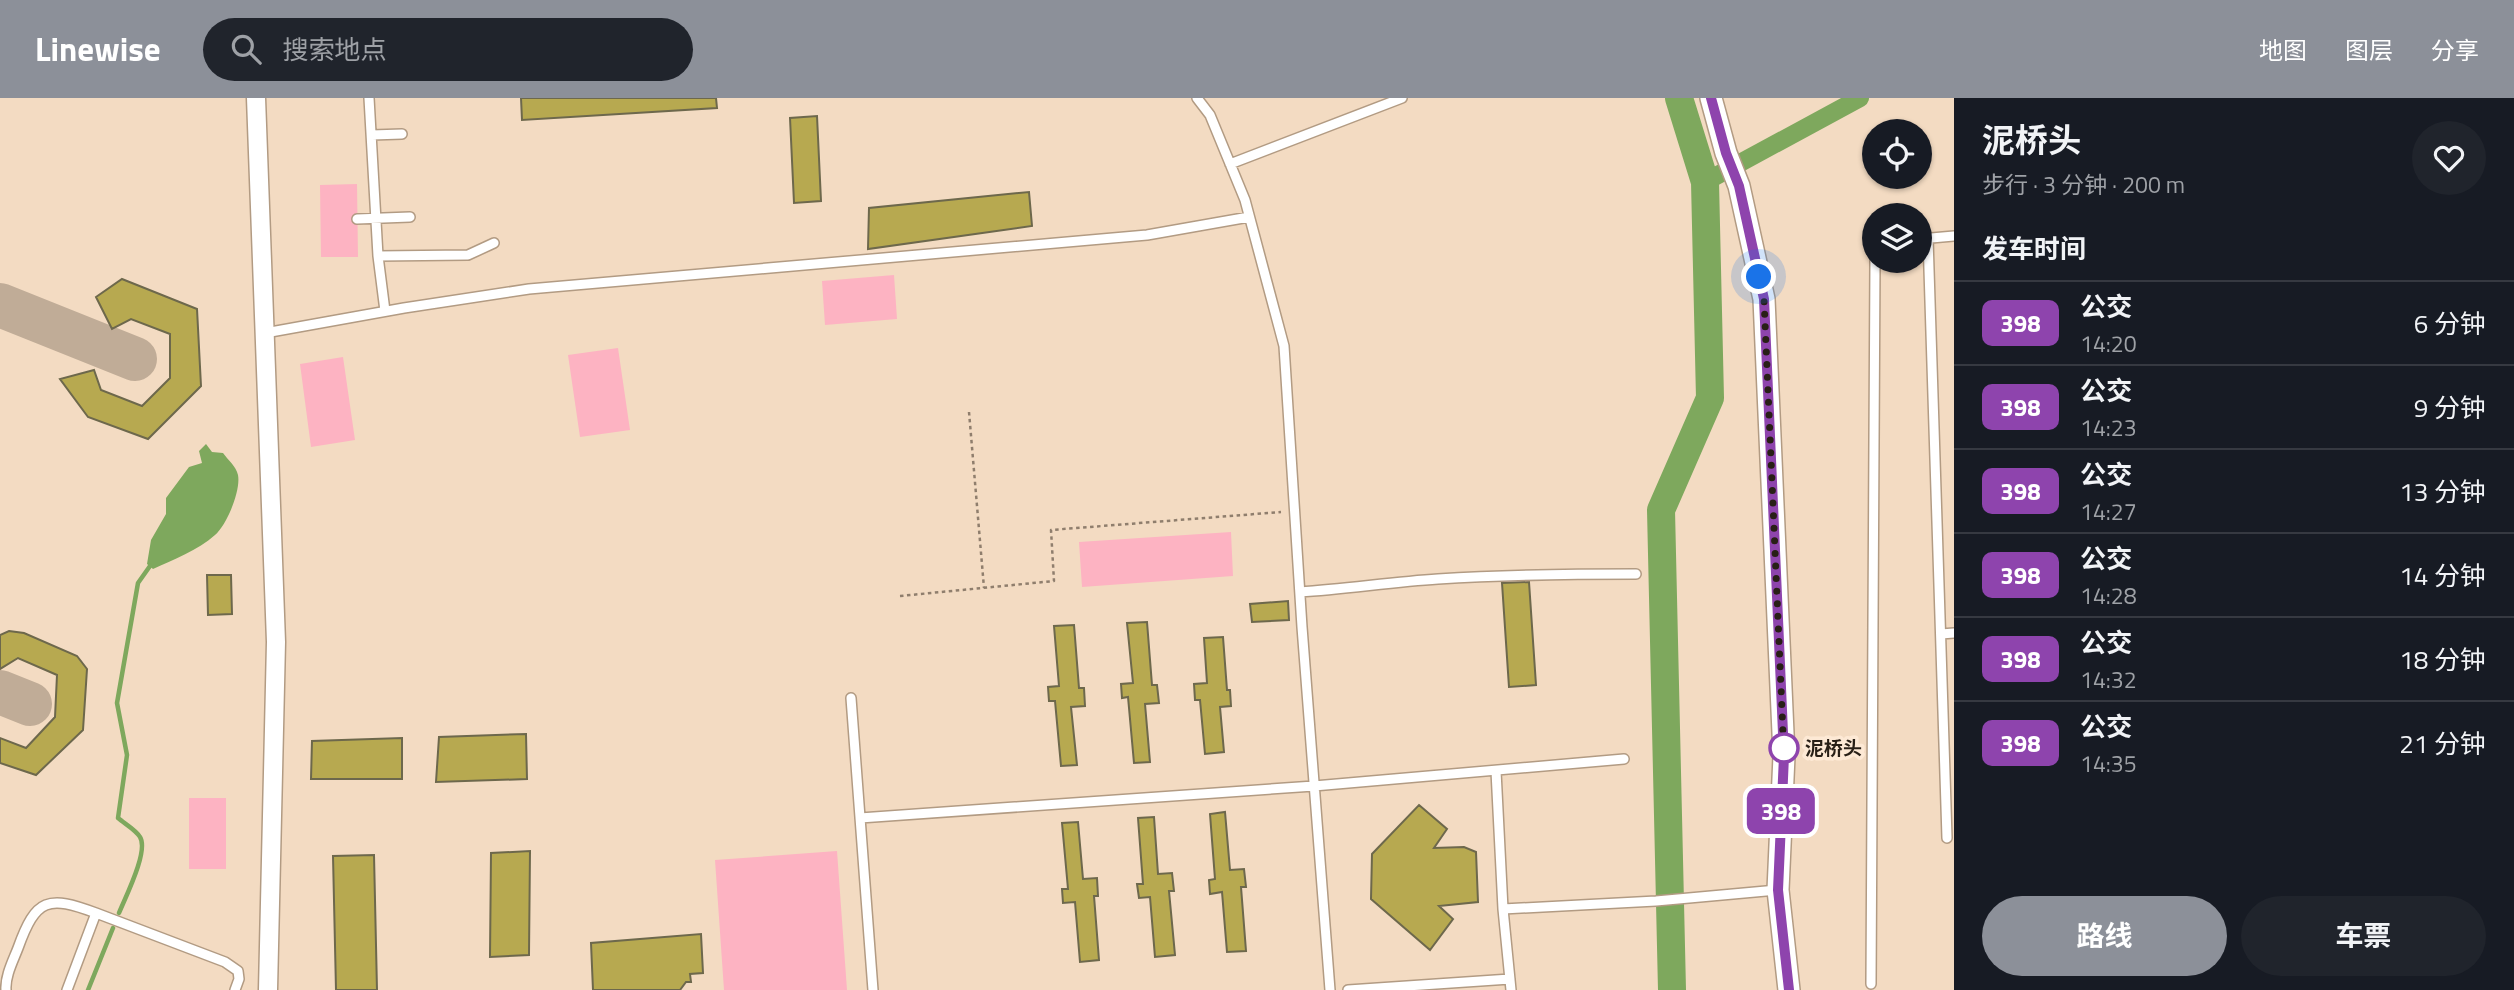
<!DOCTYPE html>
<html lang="zh">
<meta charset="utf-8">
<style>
body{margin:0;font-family:"Titillium Web","Noto Sans SC",sans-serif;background:#20242c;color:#f1f3f6;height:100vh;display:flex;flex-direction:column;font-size:26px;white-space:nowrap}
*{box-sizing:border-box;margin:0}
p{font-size:23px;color:#9ea1a6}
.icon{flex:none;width:38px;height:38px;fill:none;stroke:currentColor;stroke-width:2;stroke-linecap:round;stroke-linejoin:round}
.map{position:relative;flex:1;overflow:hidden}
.drawer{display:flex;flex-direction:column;background:#171b24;width:560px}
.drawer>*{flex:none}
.badge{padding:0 14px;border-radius:10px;font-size:24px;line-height:46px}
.controls{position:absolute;left:1862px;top:21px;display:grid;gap:14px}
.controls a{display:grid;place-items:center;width:70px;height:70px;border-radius:50%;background:#171b24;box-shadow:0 2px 5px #0004;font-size:35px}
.you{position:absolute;width:35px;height:35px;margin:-18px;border:5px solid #fff;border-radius:50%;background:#1a73e8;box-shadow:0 0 0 10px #1a73e833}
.map>.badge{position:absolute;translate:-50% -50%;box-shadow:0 0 0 4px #fff}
h2{padding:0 28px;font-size:26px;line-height:63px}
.round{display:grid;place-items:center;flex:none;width:74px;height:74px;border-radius:37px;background:#20242c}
.overview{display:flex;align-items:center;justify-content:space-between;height:119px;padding:0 28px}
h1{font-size:33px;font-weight:700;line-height:52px}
.cta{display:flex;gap:14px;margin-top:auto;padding:14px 28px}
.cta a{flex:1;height:80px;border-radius:42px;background:#8c9099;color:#fff;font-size:28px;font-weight:700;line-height:80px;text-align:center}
.cta a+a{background:#20242c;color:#f1f3f6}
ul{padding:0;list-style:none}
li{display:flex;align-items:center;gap:21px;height:84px;padding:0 28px;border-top:2px solid #363941}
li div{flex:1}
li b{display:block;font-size:26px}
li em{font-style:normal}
li .badge{min-width:77px;font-weight:700;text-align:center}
header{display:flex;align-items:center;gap:42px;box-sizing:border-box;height:98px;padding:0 35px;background:#8c9099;color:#fff}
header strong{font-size:33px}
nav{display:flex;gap:38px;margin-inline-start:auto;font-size:24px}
.search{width:490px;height:63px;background:#20242c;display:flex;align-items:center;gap:18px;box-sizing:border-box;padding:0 24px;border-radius:38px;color:#9ea1a6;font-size:26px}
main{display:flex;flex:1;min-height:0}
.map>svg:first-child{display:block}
.green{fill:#fdb3c2}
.water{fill:#7ea85d}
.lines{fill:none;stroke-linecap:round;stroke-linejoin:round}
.stream{stroke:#7ea85d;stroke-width:4.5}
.canal{stroke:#7ea85d;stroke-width:18}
.river{stroke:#7ea85d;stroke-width:28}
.taxiway{stroke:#c0ac97;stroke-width:44}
.building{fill:#b7a950;stroke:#6d684c;stroke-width:2}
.service-casing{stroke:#b29b83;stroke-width:12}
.minor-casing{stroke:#b29b83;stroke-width:21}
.tertiary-casing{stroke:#b29b83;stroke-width:24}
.path{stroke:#8f7e6d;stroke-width:2.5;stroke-dasharray:3.5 3.5;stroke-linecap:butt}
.service{stroke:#fff;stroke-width:9}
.minor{stroke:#fff;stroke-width:18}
.tertiary{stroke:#fff;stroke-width:21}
.line-casing{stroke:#fff;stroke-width:16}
.line{stroke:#8e44ad;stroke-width:10}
.walk{stroke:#281f16;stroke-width:7;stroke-dasharray:0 12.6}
.stop-dot{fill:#fff;stroke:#8e44ad;stroke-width:3.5}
.labels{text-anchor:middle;stroke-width:7;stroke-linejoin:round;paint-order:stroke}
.stop-label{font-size:19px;font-weight:bold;fill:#281f16;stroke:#fde9d5;text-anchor:start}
</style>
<header>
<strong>Linewise</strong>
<div class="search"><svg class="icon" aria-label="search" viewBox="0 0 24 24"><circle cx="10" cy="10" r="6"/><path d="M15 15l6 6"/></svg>搜索地点</div>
<nav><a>地图</a><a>图层</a><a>分享</a></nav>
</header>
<main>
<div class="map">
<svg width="1954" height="892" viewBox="0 0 1954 892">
<rect width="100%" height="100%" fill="#f3dbc2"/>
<path class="green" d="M 357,86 L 358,159 L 321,159 L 320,87 Z
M 894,177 L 897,221 L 825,227 L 822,183 Z
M 618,250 L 630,332 L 580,339 L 568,257 Z
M 343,259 L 355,342 L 311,349 L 300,266 Z
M 1231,434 L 1233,478 L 1082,489 L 1079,444 Z
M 189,700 L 226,700 L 226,771 L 189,771 Z
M 837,753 L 847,892 L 724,892 L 715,762 Z"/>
<path class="water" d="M 206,346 L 212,354 L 223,355 C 228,362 236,368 238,377 C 241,392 227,427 215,437 C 198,452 173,462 153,471 L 147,466 L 151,442 L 166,416 L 166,400 L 189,369 L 202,365 L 199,353 Z"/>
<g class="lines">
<path class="stream" d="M 119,815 C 125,800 149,753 140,739 C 136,732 125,726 118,720 L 127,657 L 117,605 L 138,485 L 150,468
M 88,892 L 113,830"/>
<path class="canal" d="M 1705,84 L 1860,0"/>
<path class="river" d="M 1672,892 L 1661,412 L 1710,300 L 1705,84 L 1679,0"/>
<path class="taxiway" d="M 0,207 L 135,261
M 0,594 L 30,606"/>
</g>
<path class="building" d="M 521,0 L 716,0 L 717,10 L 522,22 Z
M 817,18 L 821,103 L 794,105 L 790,20 Z
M 1029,94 L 1032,128 L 868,151 L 869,110 Z
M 122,181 L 197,211 L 201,288 L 148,341 L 88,319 L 60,281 L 94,272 L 101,292 L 142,308 L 170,280 L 170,236 L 131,221 L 112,231 L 96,199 Z
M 207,477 L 231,477 L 232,516 L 208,517 Z
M 1529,484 L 1536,587 L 1509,589 L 1502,485 Z
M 1288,503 L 1289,522 L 1252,524 L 1250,506 Z
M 1147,524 L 1152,587 L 1157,587 L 1159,605 L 1145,606 L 1150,664 L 1134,665 L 1128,599 L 1122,600 L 1121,586 L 1133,585 L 1127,525 Z
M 1074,527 L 1079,590 L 1084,590 L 1085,608 L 1071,609 L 1077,667 L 1061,668 L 1055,603 L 1049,603 L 1048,589 L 1059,588 L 1054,528 Z
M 9,533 L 24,535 L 77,558 L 87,571 L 83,632 L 36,677 L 0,665 L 0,640 L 26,650 L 55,619 L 57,577 L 18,560 L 0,571 L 0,537 Z
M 1223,539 L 1227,592 L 1230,592 L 1231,608 L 1220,609 L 1224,654 L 1205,656 L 1200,602 L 1195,602 L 1194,586 L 1207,585 L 1204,540 Z
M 526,636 L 527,681 L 436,684 L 439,639 Z
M 402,640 L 402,681 L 311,681 L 312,643 Z
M 1419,707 L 1447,731 L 1434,750 L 1464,749 L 1476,754 L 1478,804 L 1439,808 L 1453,821 L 1430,852 L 1371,801 L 1372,756 Z
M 1225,714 L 1230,772 L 1244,771 L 1246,789 L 1241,789 L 1246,853 L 1227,854 L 1222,794 L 1210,796 L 1209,782 L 1215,781 L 1210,716 Z
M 1154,719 L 1158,776 L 1172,775 L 1174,793 L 1169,793 L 1175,857 L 1155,859 L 1150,799 L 1139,800 L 1137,786 L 1143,786 L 1138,720 Z
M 1078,724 L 1083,781 L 1097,780 L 1098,798 L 1094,798 L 1099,862 L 1080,864 L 1075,804 L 1063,805 L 1062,791 L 1068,791 L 1062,725 Z
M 530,753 L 529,857 L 490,859 L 491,755 Z
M 374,757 L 377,892 L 336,892 L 333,758 Z
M 701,836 L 703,875 L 690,876 L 691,884 L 686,884 L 680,892 L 593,892 L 591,845 Z"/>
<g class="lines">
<g class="service-casing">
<path id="service" d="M 369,0 L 378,158 L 385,213
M 1197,0 L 1210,17 L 1245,102 L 1284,248 L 1302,529 L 1330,892
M 372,37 L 402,36
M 1230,66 L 1402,0
M 357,121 L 410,119
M 1928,140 L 1947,740
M 1920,141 L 1954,138
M 378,158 L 468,157 L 494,145
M 265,235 L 404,210 L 529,191 L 1147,137 L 1249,119
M 1300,494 C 1346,491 1392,484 1438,481 C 1504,477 1570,476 1636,476
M 1941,536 L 1954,535
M 851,600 L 873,892
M 1496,673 L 1503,811 L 1511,892
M 860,720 L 1314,688 L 1624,661
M 1503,811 L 1656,803 L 1777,792
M 1871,886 L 1875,163
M 6,892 C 5,878 13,863 18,850 C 36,800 48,797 96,815
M 67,892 L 96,815 L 225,864 L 238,873 L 239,881 L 235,892
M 1348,892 L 1510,881"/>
</g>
<g class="minor-casing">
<path id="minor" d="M 256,0 L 276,544 L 268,892"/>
</g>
<g class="tertiary-casing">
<path id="tertiary" d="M 1711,0 L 1726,55 L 1739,88 L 1764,201 L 1784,658 L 1778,792 L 1789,892"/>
</g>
<path class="path" d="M 969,314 L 984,490
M 900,498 L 1054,483 L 1051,432 L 1281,414"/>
<use href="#service" class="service"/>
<use href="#minor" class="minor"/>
<use href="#tertiary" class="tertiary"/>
</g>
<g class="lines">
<g class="line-casing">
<path id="line" d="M 1711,0 L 1726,55 L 1739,88 L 1764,201 L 1784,658 L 1778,792 L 1789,892"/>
</g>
<use href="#line" class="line"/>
<path class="walk" d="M 1759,179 L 1764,201 L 1784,658 L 1784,650"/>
</g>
<circle class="stop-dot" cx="1784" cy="650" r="14"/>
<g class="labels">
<g class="stop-label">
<text x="1805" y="657">泥桥头</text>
</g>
</g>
</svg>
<div class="controls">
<a><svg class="icon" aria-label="locate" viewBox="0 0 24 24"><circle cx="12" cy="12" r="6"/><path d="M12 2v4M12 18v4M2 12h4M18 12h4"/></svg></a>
<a><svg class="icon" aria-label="layers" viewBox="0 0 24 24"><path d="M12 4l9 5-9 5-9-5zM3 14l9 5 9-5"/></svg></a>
</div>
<div class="you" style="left:1759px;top:179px"></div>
<b class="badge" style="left:1781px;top:713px;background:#8e44ad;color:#fff">398</b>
</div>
<section class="drawer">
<div class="overview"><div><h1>泥桥头</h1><p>步行 · 3 分钟 · 200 m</p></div><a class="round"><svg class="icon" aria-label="heart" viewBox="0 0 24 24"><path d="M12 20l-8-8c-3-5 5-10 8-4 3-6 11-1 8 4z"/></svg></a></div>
<h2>发车时间</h2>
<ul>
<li><span class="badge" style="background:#8e44ad;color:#fff">398</span><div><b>公交</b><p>14:20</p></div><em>6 分钟</em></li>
<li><span class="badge" style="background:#8e44ad;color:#fff">398</span><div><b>公交</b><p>14:23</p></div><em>9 分钟</em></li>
<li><span class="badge" style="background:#8e44ad;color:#fff">398</span><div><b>公交</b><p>14:27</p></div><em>13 分钟</em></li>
<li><span class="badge" style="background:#8e44ad;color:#fff">398</span><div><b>公交</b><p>14:28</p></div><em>14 分钟</em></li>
<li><span class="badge" style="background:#8e44ad;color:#fff">398</span><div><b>公交</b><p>14:32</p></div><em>18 分钟</em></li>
<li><span class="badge" style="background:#8e44ad;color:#fff">398</span><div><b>公交</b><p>14:35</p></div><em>21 分钟</em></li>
</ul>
<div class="cta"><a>路线</a><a>车票</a></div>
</section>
</main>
